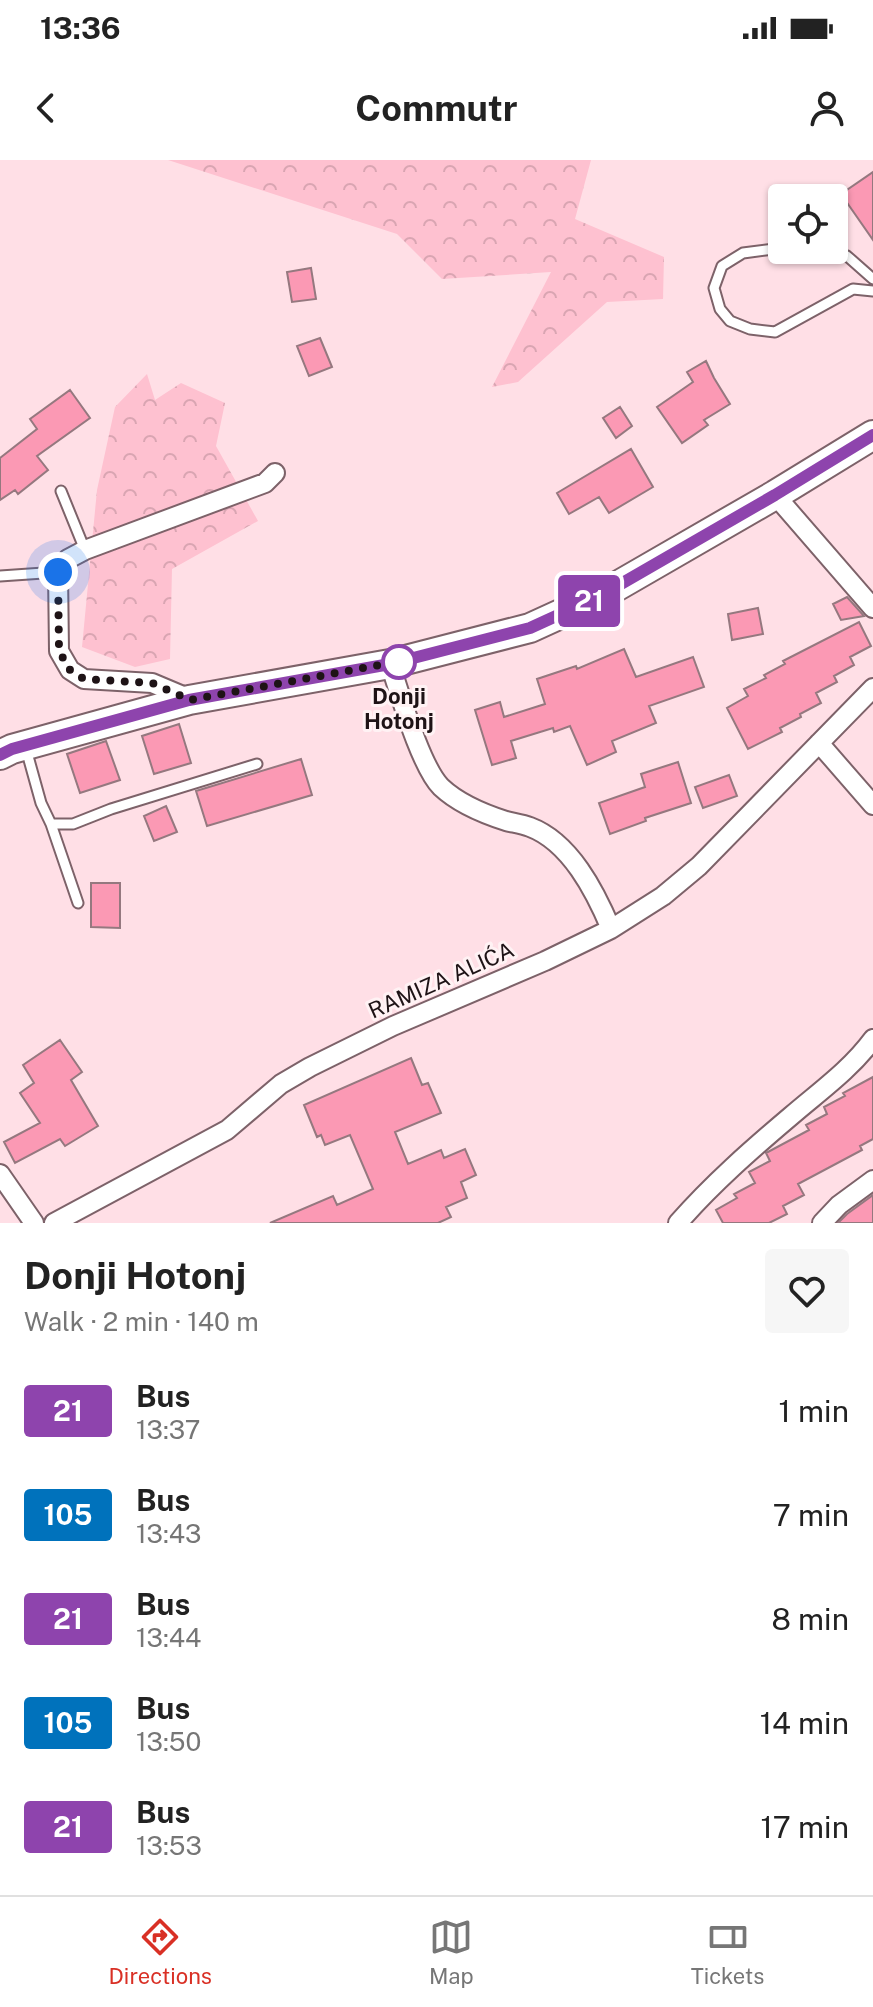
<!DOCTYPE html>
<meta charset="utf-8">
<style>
body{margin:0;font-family:"Public Sans",sans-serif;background:#f6f6f6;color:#222;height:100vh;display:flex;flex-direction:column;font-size:30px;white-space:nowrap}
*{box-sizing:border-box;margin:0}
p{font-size:26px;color:#767676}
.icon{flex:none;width:44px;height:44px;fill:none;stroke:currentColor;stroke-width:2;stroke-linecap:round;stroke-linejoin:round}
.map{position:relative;height:1063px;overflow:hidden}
.details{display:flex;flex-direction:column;background:#fff;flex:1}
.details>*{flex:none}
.badge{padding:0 16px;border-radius:6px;font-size:28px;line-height:52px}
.tools{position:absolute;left:768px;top:24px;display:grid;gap:16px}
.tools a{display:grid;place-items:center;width:80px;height:80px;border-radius:8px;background:#fff;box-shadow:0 2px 6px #0004;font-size:40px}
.you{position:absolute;width:40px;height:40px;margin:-20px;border:6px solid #fff;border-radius:50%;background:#1a73e8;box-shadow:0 0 0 12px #1a73e833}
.map>.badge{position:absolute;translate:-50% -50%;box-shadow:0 0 0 4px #fff}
.round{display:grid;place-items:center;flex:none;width:84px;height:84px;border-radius:8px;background:#f6f6f6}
.summary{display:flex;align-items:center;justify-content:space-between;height:136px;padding:0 24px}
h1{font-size:38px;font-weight:700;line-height:60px}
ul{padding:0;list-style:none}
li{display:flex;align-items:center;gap:24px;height:104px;padding:0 24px}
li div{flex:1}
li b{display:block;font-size:30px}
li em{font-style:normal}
li .badge{min-width:88px;font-weight:700;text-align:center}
.status{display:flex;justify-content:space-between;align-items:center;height:56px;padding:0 40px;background:#fff;direction:ltr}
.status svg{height:22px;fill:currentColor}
header{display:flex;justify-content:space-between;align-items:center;height:104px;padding:0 24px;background:#fff;font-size:36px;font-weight:700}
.tab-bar{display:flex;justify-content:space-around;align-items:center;height:112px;border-top:2px solid #e0e0e0;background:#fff;font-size:22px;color:#767676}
.tab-bar a{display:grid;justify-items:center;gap:4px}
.tab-bar .on{color:#d93025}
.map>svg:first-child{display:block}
.forest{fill:url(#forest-crowns)}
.building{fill:#fb99b4;stroke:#95787f;stroke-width:2}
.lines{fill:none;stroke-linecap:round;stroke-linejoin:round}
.lane-casing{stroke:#7d6269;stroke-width:13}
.street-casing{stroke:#7d6269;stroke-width:22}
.primary-casing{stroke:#7d6269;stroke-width:32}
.lane{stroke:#fff;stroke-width:9}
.street{stroke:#fff;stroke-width:18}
.primary{stroke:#fff;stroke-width:28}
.line-casing{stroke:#fff;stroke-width:18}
.line{stroke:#8e44ad;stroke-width:12}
.walk{stroke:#1e1316;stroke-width:8;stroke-dasharray:0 14.4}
.stop-dot{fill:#fff;stroke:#8e44ad;stroke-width:4}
.labels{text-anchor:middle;stroke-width:6;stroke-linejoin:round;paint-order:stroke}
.stop-label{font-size:22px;font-weight:bold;fill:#1e1316;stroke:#fff2f4}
.street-label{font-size:22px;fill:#1e1316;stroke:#fff2f4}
</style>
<div class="status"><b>13:36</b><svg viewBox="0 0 49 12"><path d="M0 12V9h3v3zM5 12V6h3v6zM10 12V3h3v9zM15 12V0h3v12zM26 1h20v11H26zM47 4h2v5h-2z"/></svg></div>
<header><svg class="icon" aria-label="back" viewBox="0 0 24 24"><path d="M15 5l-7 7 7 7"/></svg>Commutr<svg class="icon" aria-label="person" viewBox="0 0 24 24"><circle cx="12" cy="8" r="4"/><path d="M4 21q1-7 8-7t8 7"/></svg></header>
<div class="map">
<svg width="873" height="1063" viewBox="0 0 873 1063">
<defs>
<pattern id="forest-crowns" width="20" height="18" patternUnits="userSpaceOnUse" patternTransform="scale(2)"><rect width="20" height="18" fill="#fec1d0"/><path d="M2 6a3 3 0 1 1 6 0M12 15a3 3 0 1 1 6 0" fill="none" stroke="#d9a5b2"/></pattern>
</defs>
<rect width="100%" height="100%" fill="#ffdfe6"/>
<path class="forest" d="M 168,0 L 591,0 L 575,59 L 664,97 L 663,139 L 607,142 L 518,222 L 492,227 L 551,112 L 442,119 L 397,74 Z
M 147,214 L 155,240 L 181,223 L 225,243 L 216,286 L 258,361 L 172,409 L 170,499 L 135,507 L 82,487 L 97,330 L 115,247 Z"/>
<path class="building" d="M 873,12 L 873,80 L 841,34 Z
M 311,108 L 316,139 L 292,142 L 287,112 Z
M 320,178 L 332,207 L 309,216 L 297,186 Z
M 706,201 L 714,218 L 730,244 L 704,260 L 708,265 L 682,283 L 657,247 L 693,222 L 687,212 Z
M 70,230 L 90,258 L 37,296 L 48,310 L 18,334 L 15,330 L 0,340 L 0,298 L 37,269 L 30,259 Z
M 620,247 L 632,266 L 616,278 L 603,258 Z
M 631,289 L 653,327 L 609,353 L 599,337 L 569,354 L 557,333 Z
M 847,437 L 864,456 L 841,460 L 833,444 Z
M 758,448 L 763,474 L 732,480 L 728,454 Z
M 859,462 L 871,486 L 850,497 L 854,505 L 834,516 L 837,522 L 816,533 L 821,543 L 800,554 L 801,557 L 780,568 L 782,572 L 748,589 L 727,548 L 748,536 L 744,529 L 766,518 L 764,515 L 785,504 L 783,501 Z
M 624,489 L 636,517 L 693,497 L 704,527 L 649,546 L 656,563 L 612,581 L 616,592 L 587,605 L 570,566 L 554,572 L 553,568 L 511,581 L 516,598 L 492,605 L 475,550 L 500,542 L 504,557 L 545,544 L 537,519 L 576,506 L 577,509 Z
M 179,564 L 191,603 L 154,614 L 142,576 Z
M 106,581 L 120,620 L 80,633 L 67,594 Z
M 301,599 L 312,635 L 207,666 L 196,631 Z
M 678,602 L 691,643 L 645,658 L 646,661 L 610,674 L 599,643 L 645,627 L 641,614 Z
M 729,615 L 737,636 L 703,648 L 695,627 Z
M 166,646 L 177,672 L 154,681 L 144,656 Z
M 91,723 L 120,723 L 120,768 L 91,767 Z
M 60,880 L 82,912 L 71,920 L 98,966 L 65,986 L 60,979 L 15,1003 L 4,982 L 40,963 L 20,933 L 34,923 L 23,905 Z
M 411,898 L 422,925 L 428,923 L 441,953 L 395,972 L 408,1004 L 441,990 L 444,998 L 465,989 L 476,1015 L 461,1022 L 467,1038 L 446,1047 L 451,1057 L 438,1063 L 270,1063 L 333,1036 L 337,1045 L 373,1029 L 350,975 L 325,985 L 321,975 L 317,977 L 304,945 Z
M 873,917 L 873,979 L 860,986 L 862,990 L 798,1024 L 804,1035 L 783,1046 L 787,1054 L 769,1063 L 723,1063 L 716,1050 L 737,1038 L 734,1034 L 755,1023 L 749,1012 L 770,1001 L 766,993 L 809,970 L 806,965 L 827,954 L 824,947 L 845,936 L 843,933 Z
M 873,1035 L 873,1063 L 838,1063 L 847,1054 Z"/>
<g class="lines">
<g class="lane-casing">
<path id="lane" d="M 782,88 L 743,93 L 722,106 L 714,128 L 720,149 L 730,161 L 750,169 L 775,172 L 853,129 L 873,131
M 816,90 L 847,96 L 873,119
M 61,331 L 85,390
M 0,416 L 58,412
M 26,589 L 41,643 L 51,664 L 73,664 L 111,649 L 257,604
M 51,664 L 78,743"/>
</g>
<g class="street-casing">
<path id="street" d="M 775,335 L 873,448
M 390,504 C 400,534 421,607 441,627 C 459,644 484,654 506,661 C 514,663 522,664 530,667 C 570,682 595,731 611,769
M 190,539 L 152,523 L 84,519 L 70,510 L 59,491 L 58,412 L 68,399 L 85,390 L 265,323 L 275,313
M 819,583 L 873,645
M 0,1014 L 34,1063
M 54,1063 L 227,970 L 281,924 L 310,907 L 393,866 L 545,801 L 611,769 L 663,736 L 699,706 L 873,528
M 678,1063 C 712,1024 752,989 791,956 C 820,931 850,910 873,879
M 822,1063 L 839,1045 L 873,1020"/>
</g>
<g class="primary-casing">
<path id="primary" d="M 0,595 L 12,589 L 189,540 L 390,504 L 530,468 L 600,436 L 775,335 L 873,275"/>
</g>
<use href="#lane" class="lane"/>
<use href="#street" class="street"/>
<use href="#primary" class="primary"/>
</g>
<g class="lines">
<g class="line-casing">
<path id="line" d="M 0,595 L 12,589 L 189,540 L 390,504 L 530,468 L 600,436 L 775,335 L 873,275"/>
</g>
<use href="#line" class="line"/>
<path class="walk" d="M 58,412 L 59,491 L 70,510 L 84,519 L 152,523 L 190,540 L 407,500 L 399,502"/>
</g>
<circle class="stop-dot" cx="399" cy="502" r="16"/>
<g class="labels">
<g class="stop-label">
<text x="399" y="544">Donji<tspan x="399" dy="25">Hotonj</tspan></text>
</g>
<g class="street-label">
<text transform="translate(441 820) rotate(-24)" y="8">RAMIZA ALIĆA</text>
</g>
</g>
</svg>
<div class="tools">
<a><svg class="icon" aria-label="locate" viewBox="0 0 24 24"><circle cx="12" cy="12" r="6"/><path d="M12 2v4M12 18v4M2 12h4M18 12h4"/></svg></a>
</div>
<div class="you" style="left:58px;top:412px"></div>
<b class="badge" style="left:589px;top:441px;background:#8e44ad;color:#fff">21</b>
</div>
<section class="details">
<div class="summary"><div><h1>Donji Hotonj</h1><p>Walk · 2 min · 140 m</p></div><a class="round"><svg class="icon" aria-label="heart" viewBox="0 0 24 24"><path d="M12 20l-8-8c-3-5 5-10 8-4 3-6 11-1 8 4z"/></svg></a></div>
<ul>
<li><span class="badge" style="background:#8e44ad;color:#fff">21</span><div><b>Bus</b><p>13:37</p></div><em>1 min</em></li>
<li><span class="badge" style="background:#0072bc;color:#fff">105</span><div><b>Bus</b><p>13:43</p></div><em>7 min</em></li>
<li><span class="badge" style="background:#8e44ad;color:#fff">21</span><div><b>Bus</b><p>13:44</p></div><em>8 min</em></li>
<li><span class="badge" style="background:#0072bc;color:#fff">105</span><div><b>Bus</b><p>13:50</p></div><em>14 min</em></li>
<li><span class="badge" style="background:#8e44ad;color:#fff">21</span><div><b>Bus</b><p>13:53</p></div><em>17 min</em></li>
</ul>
</section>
<nav class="tab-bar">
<a class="on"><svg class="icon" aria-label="directions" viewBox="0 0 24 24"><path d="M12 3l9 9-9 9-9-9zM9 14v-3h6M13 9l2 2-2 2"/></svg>Directions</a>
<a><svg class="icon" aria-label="map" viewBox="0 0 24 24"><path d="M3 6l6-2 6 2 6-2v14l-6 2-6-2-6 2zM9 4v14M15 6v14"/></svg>Map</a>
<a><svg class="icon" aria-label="tickets" viewBox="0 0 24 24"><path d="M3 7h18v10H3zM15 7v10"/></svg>Tickets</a>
</nav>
